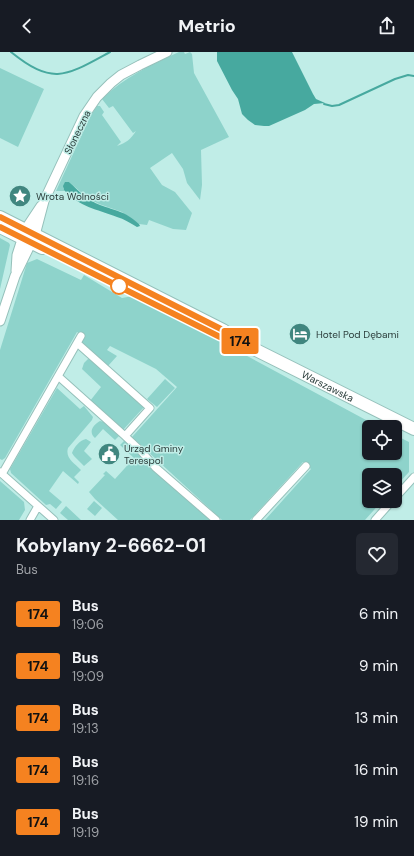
<!DOCTYPE html>
<meta charset="utf-8">
<style>
body{margin:0;font-family:"DM Sans",sans-serif;background:#242831;color:#f1f3f6;height:100vh;display:flex;flex-direction:column;font-size:15px;white-space:nowrap}
*{box-sizing:border-box;margin:0}
p{font-size:13px;color:#9ea1a6}
.icon{flex:none;width:22px;height:22px;fill:none;stroke:currentColor;stroke-width:2;stroke-linecap:round;stroke-linejoin:round}
.map{position:relative;height:468px;overflow:hidden}
.side{display:flex;flex-direction:column;background:#171b24;flex:1}
.side>*{flex:none}
.badge{padding:0 8px;border-radius:3px;font-size:14px;line-height:26px}
.controls{position:absolute;left:362px;top:368px;display:grid;gap:8px}
.controls a{display:grid;place-items:center;width:40px;height:40px;border-radius:6px;background:#171b24;box-shadow:0 1px 3px #0004;font-size:20px}
.map>.badge{position:absolute;translate:-50% -50%;box-shadow:0 0 0 2px #fff}
.round{display:grid;place-items:center;flex:none;width:42px;height:42px;border-radius:6px;background:#242831}
.overview{display:flex;align-items:center;justify-content:space-between;height:68px;padding:0 16px}
h1{font-size:19px;font-weight:700;line-height:30px}
ul{padding:0;list-style:none}
li{display:flex;align-items:center;gap:12px;height:52px;padding:0 16px}
li div{flex:1}
li b{display:block;font-size:15px}
li em{font-style:normal}
li .badge{min-width:44px;font-weight:700;text-align:center}
header{display:flex;justify-content:space-between;align-items:center;height:52px;padding:0 16px;background:#171b24;font-size:18px;font-weight:700}
.map>svg:first-child{display:block}
.green{fill:#8ed3cb}
.water{fill:#47a99f}
.lines{fill:none;stroke-linecap:round;stroke-linejoin:round}
.stream{stroke:#47a99f;stroke-width:2}
.minor-casing{stroke:#95c0ba;stroke-width:9}
.tertiary-casing{stroke:#95c0ba;stroke-width:11}
.trunk-casing{stroke:#95c0ba;stroke-width:14}
.minor{stroke:#fff;stroke-width:7}
.tertiary{stroke:#fff;stroke-width:9}
.trunk{stroke:#fff;stroke-width:12}
.line-casing{stroke:#fff;stroke-width:9}
.line{stroke:#f58220;stroke-width:6}
.stop-dot{fill:#fff;stroke:#f58220;stroke-width:2}
.labels{text-anchor:middle;stroke-width:3;stroke-linejoin:round;paint-order:stroke}
.street-label{font-size:10px;fill:#2b3d3b;stroke:#c0ede7}
.poi-label{font-size:10px;fill:#2b3d3b;stroke:#c0ede7;text-anchor:start}
</style>
<header><svg class="icon" aria-label="back" viewBox="0 0 24 24"><path d="M15 5l-7 7 7 7"/></svg>Metrio<svg class="icon" aria-label="share" viewBox="0 0 24 24"><path d="M12 15V3M7 8l5-5 5 5M5 13v7h14v-7"/></svg></header>
<div class="map">
<svg width="414" height="468" viewBox="0 0 414 468">
<rect width="100%" height="100%" fill="#c0ede7"/>
<path class="green" d="M 179,0 L 184,0 L 185,2 L 190,0 L 192,2 L 194,21 L 229,85 L 201,98 L 202,133 L 200,148 L 187,131 L 183,117 L 172,101 L 150,116 L 162,133 L 175,140 L 192,161 L 186,178 L 173,177 L 149,168 L 147,173 L 139,172 L 122,160 L 99,152 L 89,147 L 69,130 L 63,136 L 65,139 L 56,139 L 90,65 L 97,54 L 100,54 L 104,60 L 102,63 L 121,90 L 117,94 C 126,91 131,87 136,79 L 133,81 L 113,54 L 109,56 L 102,47 C 124,25 151,13 179,0 Z
M 0,16 L 44,37 L 18,95 L 0,86 Z
M 0,186 L 9,191 L 10,193 L 0,237 Z
M 37,207 L 81,228 L 84,223 L 122,246 L 133,244 L 145,249 L 379,375 L 369,375 L 369,401 L 395,401 L 395,383 L 409,390 L 409,420 L 395,435 L 395,423 L 369,423 L 369,449 L 382,449 L 365,468 L 265,468 L 311,417 L 303,410 L 250,468 L 222,468 L 132,385 L 177,335 L 156,317 L 110,294 L 107,298 L 117,304 L 108,314 L 85,295 L 81,290 L 84,285 L 77,280 L 5,406 L 2,408 L 0,407 L 0,298 L 27,211 Z
M 88,307 L 92,308 L 144,355 L 123,378 L 90,349 L 101,335 L 82,317 L 84,311 Z
M 165,327 L 175,336 L 157,355 L 147,347 Z
M 57,336 L 80,357 L 84,354 L 93,365 L 92,368 L 68,396 C 65,406 74,411 81,418 L 74,425 L 79,430 L 78,432 L 63,419 L 49,439 L 62,450 L 56,457 L 50,452 L 46,453 L 11,421 L 10,417 Z
M 100,369 L 104,370 L 119,384 L 115,388 L 103,377 L 95,386 C 88,380 93,373 100,369 Z
M 86,387 L 91,390 L 84,399 L 92,407 L 84,414 L 74,404 L 72,401 C 74,395 80,388 86,387 Z
M 125,388 L 142,404 L 150,415 L 210,468 L 118,468 L 95,447 L 89,440 L 105,423 L 103,422 L 106,419 L 115,427 L 134,406 L 120,393 Z
M 0,429 L 24,450 L 25,458 L 19,468 L 0,468 Z
M 94,449 L 102,456 L 95,464 L 87,457 Z
M 66,454 L 81,468 L 68,468 L 60,461 Z"/>
<path class="water" d="M 217,0 L 292,0 L 313,42 L 316,47 L 325,51 L 314,52 L 305,58 L 269,74 L 264,74 L 255,73 L 248,68 L 242,62 L 238,47 L 232,38 L 217,9 Z
M 65,130 L 69,130 C 79,139 87,148 100,153 C 116,159 125,159 139,172 L 140,174 L 137,175 C 130,171 124,167 117,165 C 96,157 80,155 64,138 L 63,134 Z"/>
<g class="lines">
<path class="stream" d="M 11,0 C 53,34 66,24 110,0
M 324,52 L 332,54 L 339,53 L 395,27 L 408,23 L 414,24"/>
<g class="minor-casing">
<path id="minor" d="M 58,324 L 125,384 L 150,356 L 77,291
M 125,384 L 141,399 L 155,415 L 216,468
M 0,420 L 54,468
M 2,422 L 81,284
M 395,446 L 414,425
M 30,468 L 38,454
M 256,468 L 306,414
M 375,468 L 392,449"/>
</g>
<g class="tertiary-casing">
<path id="tertiary" d="M 16,219 L 17,203 L 25,178 L 41,154
M 0,269 L 15,224 L 35,183 L 44,149 L 84,64 L 97,45 L 111,31 L 121,23 L 140,13 L 167,0"/>
</g>
<g class="trunk-casing">
<g id="trunk">
<path id="s1" d="M 0,165 L 223,278 L 242,291 L 414,377"/>
<path d="M 0,175 L 42,196"/>
</g>
</g>
<use href="#minor" class="minor"/>
<use href="#tertiary" class="tertiary"/>
<use href="#trunk" class="trunk"/>
</g>
<g class="lines">
<g class="line-casing">
<path id="line" d="M 0,165 L 211,272 L 223,278 L 242,291 L 220,285 L 0,175"/>
</g>
<use href="#line" class="line"/>
</g>
<defs>
<g id="sight-disc" transform="scale(1.15)"><circle r="9.5" fill="#40867f" stroke="#c0ede7"/><path d="M0-6L1.8-2.2L6-1.7L2.9 1.2L3.7 5.4L0 3.3L-3.7 5.4L-2.9 1.2L-6-1.7L-1.8-2.2Z" fill="#fff"/></g>
<g id="hotel-disc" transform="scale(1.15)"><circle r="9.5" fill="#40867f" stroke="#c0ede7"/><path d="M-6-4.5h1.5V1H6V5H4.5V3h-9V5H-6ZM-4 0a1.8 1.8 0 1 1 3.6 0ZM.5 0V-2.5h3Q6-2.5 6 0Z" fill="#fff"/></g>
<g id="civic-disc" transform="scale(1.15)"><circle r="9.5" fill="#40867f" stroke="#c0ede7"/><path d="M-.6-6.5H3V-4.5H.6V-3L4-1V1h2V6H-6V1h2V-1L-.6-3ZM-1.2 2.5V6h2.4V2.5Z" fill="#fff"/></g>
</defs>
<g fill-rule="evenodd">
<use href="#sight-disc" x="20" y="144"/>
<use href="#hotel-disc" x="300" y="282"/>
<use href="#civic-disc" x="109" y="402"/>
</g>
<circle class="stop-dot" cx="119" cy="234" r="8"/>
<g class="labels">
<g class="street-label">
<text transform="translate(77 80) rotate(-64)" y="4">Słoneczna</text>
<text dy="4" stroke="none"><textPath href="#s1" startOffset="369">Warszawska</textPath></text>
</g>
<g class="poi-label">
<text x="36" y="148">Wrota Wolności</text>
<text x="316" y="286">Hotel Pod Dębami</text>
<text x="124" y="400">Urząd Gminy<tspan x="124" dy="12">Terespol</tspan></text>
</g>
</g>
</svg>
<div class="controls">
<a><svg class="icon" aria-label="locate" viewBox="0 0 24 24"><circle cx="12" cy="12" r="6"/><path d="M12 2v4M12 18v4M2 12h4M18 12h4"/></svg></a>
<a><svg class="icon" aria-label="layers" viewBox="0 0 24 24"><path d="M12 4l9 5-9 5-9-5zM3 14l9 5 9-5"/></svg></a>
</div>
<b class="badge" style="left:240px;top:289px;background:#f58220;color:#111">174</b>
</div>
<section class="side">
<div class="overview"><div><h1>Kobylany 2-6662-01</h1><p>Bus</p></div><a class="round"><svg class="icon" aria-label="heart" viewBox="0 0 24 24"><path d="M12 20l-8-8c-3-5 5-10 8-4 3-6 11-1 8 4z"/></svg></a></div>
<ul>
<li><span class="badge" style="background:#f58220;color:#111">174</span><div><b>Bus</b><p>19:06</p></div><em>6 min</em></li>
<li><span class="badge" style="background:#f58220;color:#111">174</span><div><b>Bus</b><p>19:09</p></div><em>9 min</em></li>
<li><span class="badge" style="background:#f58220;color:#111">174</span><div><b>Bus</b><p>19:13</p></div><em>13 min</em></li>
<li><span class="badge" style="background:#f58220;color:#111">174</span><div><b>Bus</b><p>19:16</p></div><em>16 min</em></li>
<li><span class="badge" style="background:#f58220;color:#111">174</span><div><b>Bus</b><p>19:19</p></div><em>19 min</em></li>
</ul>
</section>
